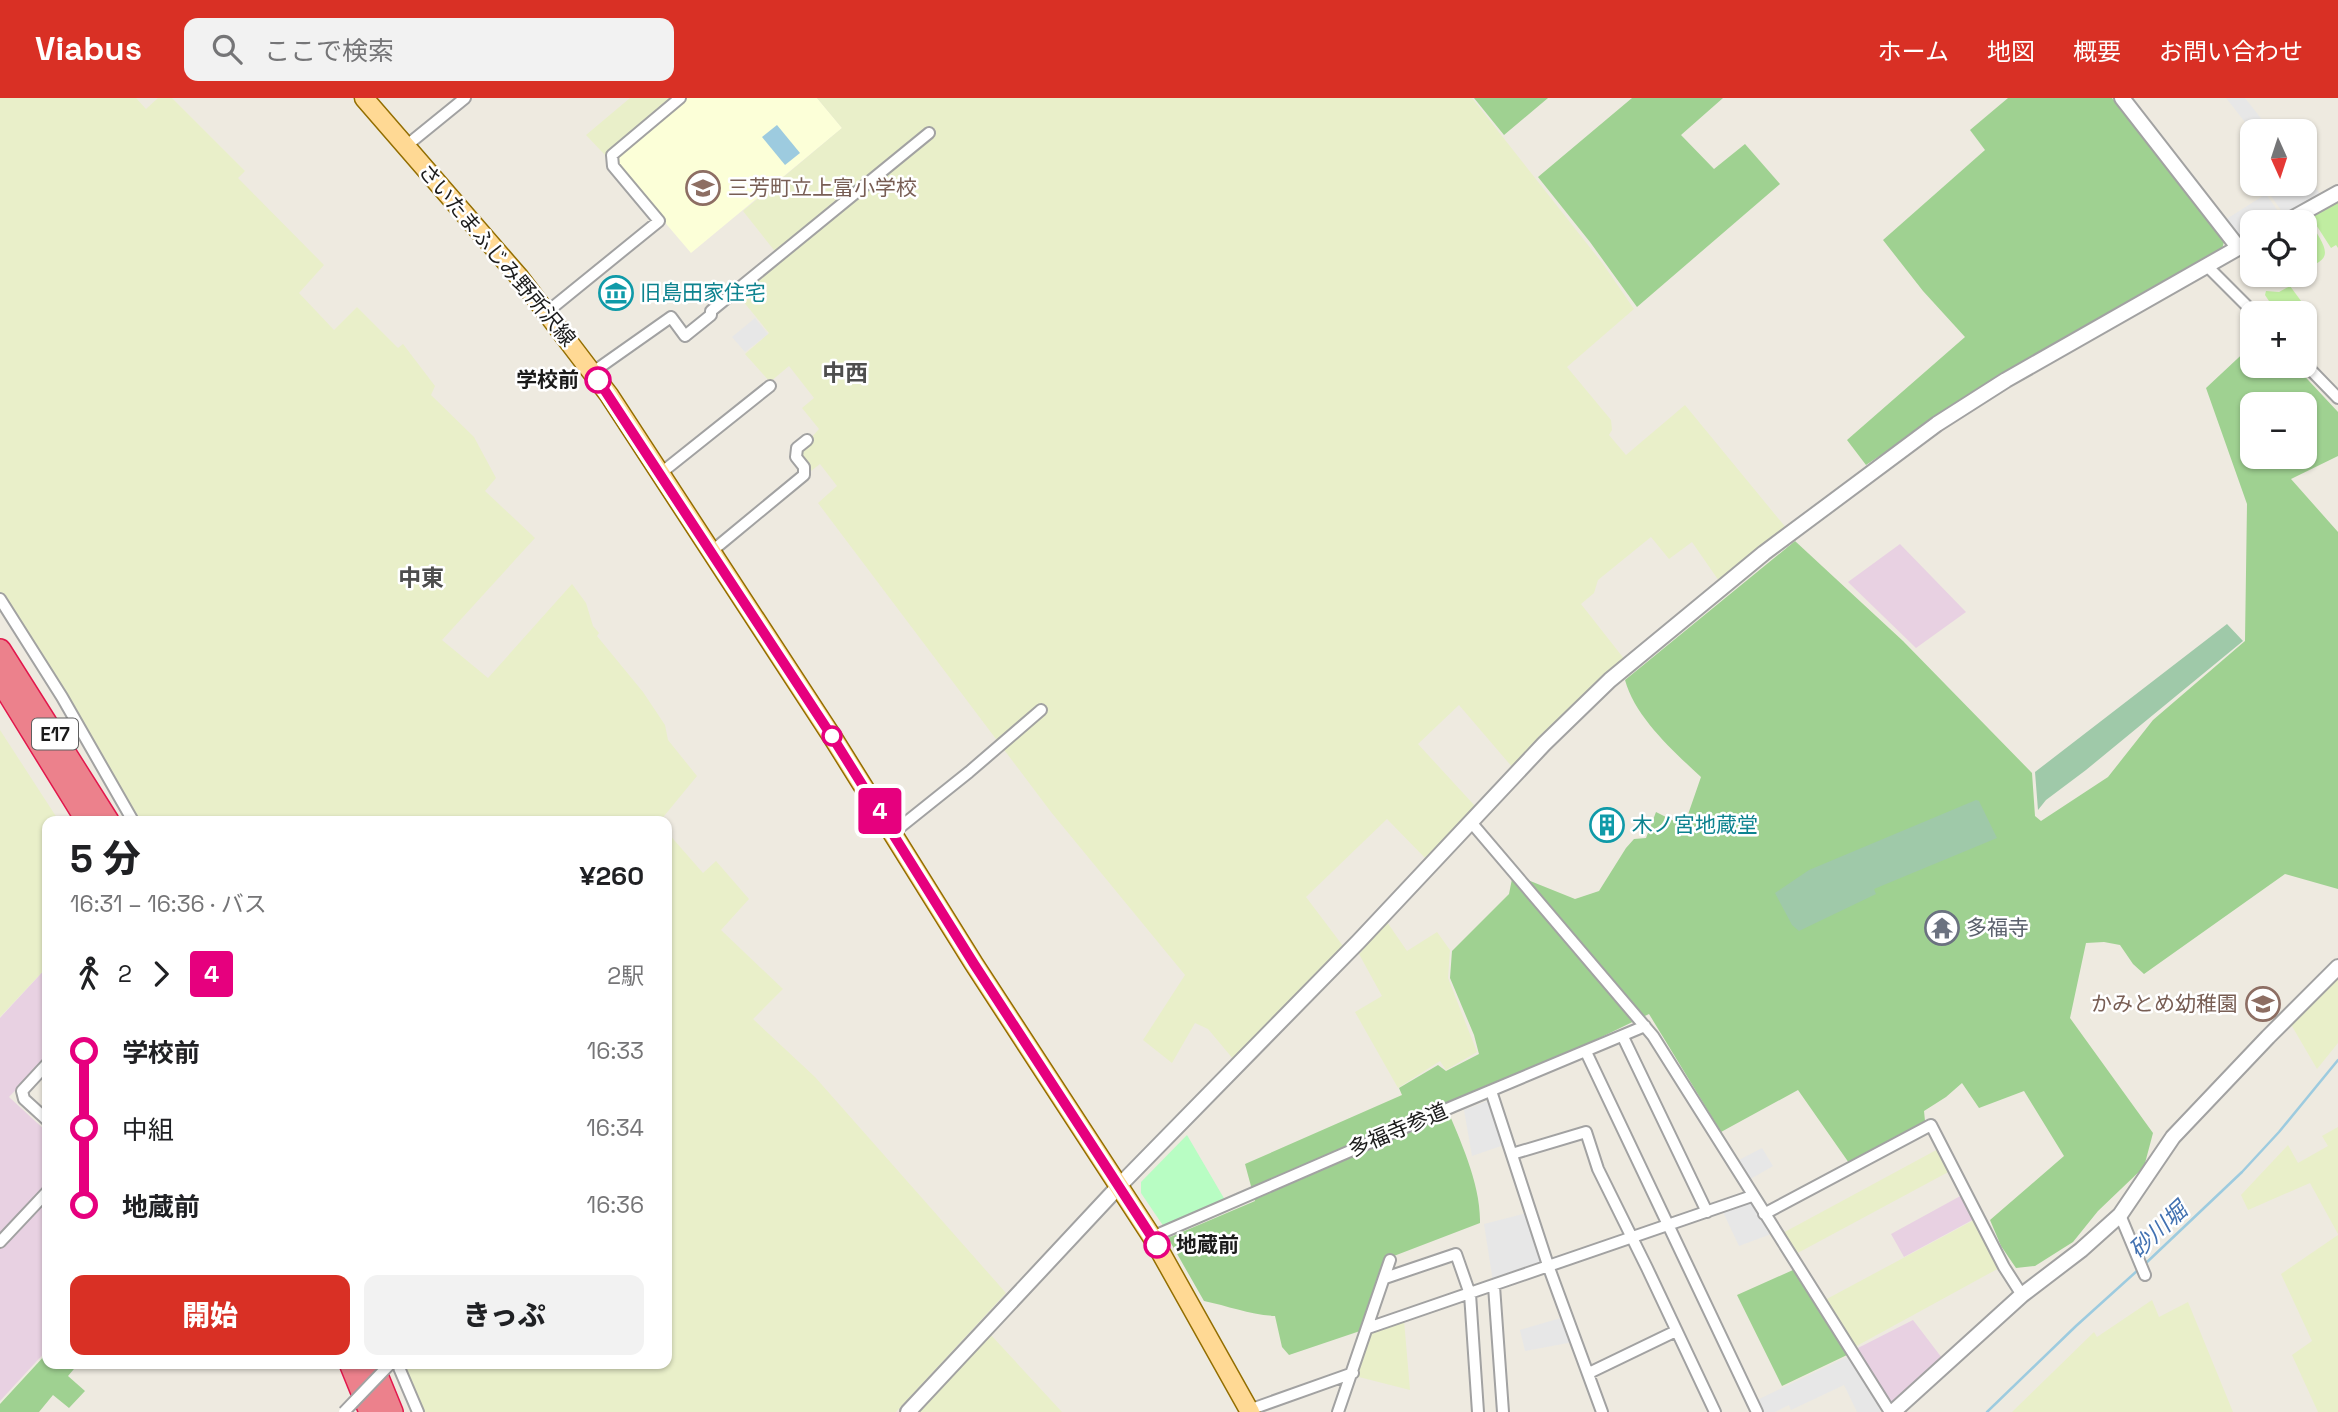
<!DOCTYPE html>
<html lang="ja">
<meta charset="utf-8">
<style>
body{margin:0;font-family:"Space Grotesk","Noto Sans JP",sans-serif;background:#f2f2f2;color:#202124;height:100vh;display:flex;flex-direction:column;font-size:26px;white-space:nowrap}
*{box-sizing:border-box;margin:0}
p{font-size:23px;color:#757577}
.icon{flex:none;width:38px;height:38px;fill:none;stroke:currentColor;stroke-width:2;stroke-linecap:round;stroke-linejoin:round}
.map{position:relative;flex:1;overflow:hidden}
.panel{position:absolute;left:42px;top:718px;width:630px;height:553px;display:flex;flex-direction:column;background:#fff;border-radius:14px;box-shadow:0 2px 5px #0004}
.panel>*{flex:none}
.badge{padding:0 14px;border-radius:5px;font-size:24px;line-height:46px}
.needle{width:46px;rotate:177deg}
.buttons{position:absolute;left:2240px;top:21px;display:grid;gap:14px}
.buttons a{display:grid;place-items:center;width:77px;height:77px;border-radius:14px;background:#fff;box-shadow:0 2px 5px #0004;font-size:35px}
.map>.badge{position:absolute;translate:-50% -50%;box-shadow:0 0 0 4px #fff}
.legs{display:flex;align-items:center;gap:10px;height:77px;padding:0 28px;font-size:23px}
.legs p{margin-inline-start:auto}
.summary{display:flex;align-items:center;justify-content:space-between;height:119px;padding:0 28px}
h1{font-size:38px;font-weight:800;line-height:52px}
.button{display:flex;gap:14px;margin-top:auto;padding:14px 28px}
.button a{flex:1;height:80px;border-radius:14px;background:#d93025;color:#fff;font-size:28px;font-weight:800;line-height:80px;text-align:center}
.button a+a{background:#f2f2f2;color:#202124}
ul{padding:0 28px;list-style:none}
li{display:flex;align-items:center;gap:24px;height:77px;font-size:26px}
li i{display:grid;place-items:center;width:10px;height:100%;margin:0 9px;background:currentColor}
li i::after{content:'';width:18px;height:18px;margin:-9px;border:5px solid;border-radius:50%;background:#fff}
li p{margin-inline-start:auto}
li:first-child i{background:linear-gradient(#0000 50%,currentColor 0)}
li:last-child i{background:linear-gradient(currentColor 50%,#0000 0)}
header{display:flex;align-items:center;gap:42px;box-sizing:border-box;height:98px;padding:0 35px;background:#d93025;color:#fff}
header strong{font-size:33px}
nav{display:flex;gap:38px;margin-inline-start:auto;font-size:24px}
.search{width:490px;height:63px;background:#f2f2f2;display:flex;align-items:center;gap:18px;box-sizing:border-box;padding:0 24px;border-radius:14px;color:#757577;font-size:26px}
.map>svg:first-child{display:block}
.industrial{fill:#e8d1e2}
.education{fill:#fcffd8}
.farmland{fill:#e9efc9}
.grass{fill:#c0eda1}
.forest{fill:#9fd191;fill-rule:evenodd}
.cemetery{fill:#9fc9a9}
.park{fill:#b8fdc3}
.parking{fill:#e7e7e7}
.water{fill:#9dcbdf}
.lines{fill:none;stroke-linecap:round;stroke-linejoin:round}
.stream{stroke:#9dcbdf;stroke-width:2.5}
.minor-casing{stroke:#a2a2a2;stroke-width:14}
.tertiary-casing{stroke:#a2a2a2;stroke-width:18}
.primary-casing{stroke:#936e00;stroke-width:21}
.motorway-casing{stroke:#e2174c;stroke-width:24}
.minor{stroke:#fff;stroke-width:10}
.tertiary{stroke:#fff;stroke-width:14}
.primary{stroke:#ffd994;stroke-width:18}
.motorway{stroke:#ec818c;stroke-width:21}
.minor-bridge-casing{stroke:#a2a2a2;stroke-width:14;stroke-linecap:butt}
.minor-bridge{stroke:#fff;stroke-width:10}
.line-1-casing{stroke:#fff;stroke-width:16}
.line-1{stroke:#e6007e;stroke-width:10}
.stop-1-dot{fill:#fff;stroke:#e6007e;stroke-width:3.5}
.labels{text-anchor:middle;stroke-width:5;stroke-linejoin:round;paint-order:stroke}
.shield{fill:#fff;stroke:#5f5f5f;stroke-width:2}
.shield-label{font-size:19px;font-weight:bold;fill:#1b1b1b}
.education-label{font-size:21px;fill:#785e54;stroke:#fff;text-anchor:start}
.street-label{font-size:21px;fill:#1b1b1b;stroke:#fff}
.culture-label{font-size:21px;fill:#0d838f;stroke:#fff;text-anchor:start}
.stop-label{font-size:21px;font-weight:bold;fill:#1b1b1b;stroke:#fff;text-anchor:end}
.worship-label{font-size:21px;fill:#5b616d;stroke:#fff;text-anchor:start}
.neighbourhood-label{font-size:23px;font-weight:bold;fill:#4e4e4e;stroke:#fff}
.water-label{font-size:23px;font-style:italic;fill:#4271b1;stroke:#fff}
</style>
<header>
<strong>Viabus</strong>
<div class="search"><svg class="icon" aria-label="search" viewBox="0 0 24 24"><circle cx="10" cy="10" r="6"/><path d="M15 15l6 6"/></svg>ここで検索</div>
<nav><a>ホーム</a><a>地図</a><a>概要</a><a>お問い合わせ</a></nav>
</header>
<div class="map">
<svg width="2338" height="1314" viewBox="0 0 2338 1314">
<rect width="100%" height="100%" fill="#eeeae0"/>
<path class="industrial" d="M 1900,446 L 1966,514 L 1916,550 L 1848,484 Z
M 47,869 L 47,959 L 9,999 L 47,1034 L 47,1085 L 0,1136 L 0,920 Z
M 1964,1096 L 1976,1120 L 1904,1159 L 1891,1136 Z
M 47,1098 L 47,1252 L 0,1303 L 0,1149 Z
M 1913,1222 L 1942,1260 L 1893,1304 L 1887,1303 L 1854,1252 Z"/>
<path class="education" d="M 685,0 L 817,0 L 842,30 L 691,155 L 616,67 L 615,57 Z"/>
<path class="farmland" d="M 0,0 L 136,0 L 146,11 L 158,0 L 172,0 L 245,73 L 238,80 L 324,167 L 299,195 L 334,232 L 357,209 L 398,250 L 403,246 L 435,288 L 431,297 L 474,339 L 496,380 L 485,393 L 535,440 L 442,542 L 488,580 L 572,486 L 586,505 L 593,528 L 599,535 L 597,538 L 643,594 L 665,627 L 668,642 L 697,678 L 660,723 L 141,723 L 24,529 L 0,494 Z
M 630,0 L 675,0 L 605,57 L 586,37 Z
M 817,0 L 1472,0 L 1603,166 L 1634,211 L 1567,269 L 1611,322 L 1612,332 L 1609,337 L 1626,357 L 1685,307 L 1787,431 L 1719,483 L 1692,444 L 1669,461 L 1651,439 L 1598,482 L 1594,495 L 1581,506 L 1625,562 L 1513,670 L 1459,607 L 1418,646 L 1475,708 L 1426,761 L 1387,721 L 1306,799 L 1343,848 L 1234,962 L 1208,931 L 1195,925 L 1172,965 L 1143,942 L 1185,877 L 1051,714 L 818,405 L 837,388 L 820,366 L 811,373 L 800,357 L 801,351 L 819,331 L 802,310 L 814,300 L 789,268 L 770,284 L 745,256 L 769,235 L 738,197 L 781,161 L 743,113 L 842,30 Z
M 0,632 L 59,723 L 47,723 L 47,869 L 0,919 Z
M 667,734 L 703,775 L 716,763 L 749,801 L 721,832 L 783,891 L 753,921 L 815,979 L 1006,1195 L 896,1314 L 422,1314 L 403,1265 L 667,1265 Z
M 1387,824 L 1407,853 L 1437,834 L 1450,852 L 1448,880 L 1477,954 L 1446,972 L 1440,963 L 1398,990 L 1355,914 L 1382,898 L 1359,856 L 1362,853 L 1360,851 Z
M 2338,877 L 2338,945 L 2317,971 L 2289,923 Z
M 2338,1029 L 2338,1136 L 2310,1085 L 2248,1112 L 2241,1097 L 2288,1047 L 2298,1065 L 2328,1048 L 2322,1038 Z
M 1940,1050 L 1952,1072 L 1794,1157 L 1781,1136 Z
M 1976,1121 L 2001,1169 L 1853,1250 L 1823,1203 Z
M 2338,1137 L 2338,1314 L 2318,1314 L 2292,1257 L 2312,1243 L 2281,1176 Z
M 2152,1202 L 2159,1219 L 2188,1204 L 2233,1314 L 2012,1314 L 2094,1234 L 2097,1239 Z
M 1404,1222 L 1410,1292 L 1355,1278 L 1369,1235 Z
M 990,1236 L 1062,1314 L 918,1314 Z"/>
<path class="grass" d="M 2338,104 L 2338,150 L 2336,147 L 2331,150 L 2313,122 L 2314,117 Z
M 2304,123 L 2310,124 C 2323,146 2338,162 2305,169 L 2305,124 L 2301,124 Z
M 2290,188 L 2304,207 L 2300,210 L 2295,203 L 2275,212 L 2265,197 L 2266,193 L 2279,194 Z"/>
<path class="forest" d="M 1474,0 L 1548,0 L 1504,37 Z
M 1632,0 L 1723,0 L 1681,37 L 1714,71 L 1745,46 L 1780,86 L 1637,209 L 1590,144 L 1538,79 Z
M 2008,0 L 2112,0 L 2224,144 L 2222,151 L 2014,268 L 1866,367 L 1847,342 L 1965,239 L 1923,193 L 1883,142 L 1985,52 L 1970,32 Z
M 2252,247 L 2252,268 L 2295,268 L 2338,314 L 2338,358 L 2291,381 L 2338,434 L 2338,791 L 2285,776 L 2144,876 L 2133,866 L 2120,847 L 2104,844 L 2086,845 L 2070,920 L 2153,1035 L 2144,1069 L 2098,1113 L 2073,1144 L 2035,1168 L 2016,1170 L 2001,1148 L 1990,1122 L 2064,1058 L 2024,993 L 1979,1010 L 1962,985 L 1946,999 L 1924,1013 L 1925,1023 L 1849,1065 L 1798,992 L 1721,1034 L 1649,916 L 1548,965 L 1445,1006 C 1460,1042 1481,1086 1480,1125 L 1386,1161 L 1360,1233 L 1289,1257 L 1282,1249 L 1275,1218 C 1251,1217 1228,1208 1204,1203 L 1168,1140 L 1255,1103 L 1245,1066 L 1402,997 L 1399,990 L 1438,967 L 1446,973 L 1479,956 L 1474,937 L 1450,880 L 1452,853 L 1509,796 L 1513,776 L 1575,801 L 1599,793 L 1626,750 L 1634,741 L 1646,740 L 1656,714 L 1684,728 L 1701,679 C 1673,653 1635,619 1625,582 L 1795,443 L 1903,543 L 2032,675 L 2035,718 L 2041,723 L 2108,679 L 2153,622 L 2245,543 L 2247,406 L 2206,290 ZM 2252,306 L 2305,306 L 2305,359 L 2252,359 Z
M 1793,1172 L 1847,1257 L 1782,1288 L 1737,1197 Z
M 47,1255 L 47,1265 L 79,1265 L 68,1278 L 85,1293 L 69,1310 L 53,1297 L 39,1314 L 0,1314 L 0,1306 Z"/>
<path class="cemetery" d="M 2227,526 L 2243,543 L 2086,672 L 2046,702 L 2038,712 L 2035,674 Z
M 1976,702 L 1979,703 L 1997,740 L 1874,791 L 1876,796 L 1799,833 L 1792,827 L 1775,795 L 1809,772 Z"/>
<path class="park" d="M 1187,1037 L 1225,1102 L 1164,1129 L 1141,1095 L 1141,1084 Z"/>
<path class="parking" d="M 2226,0 L 2245,0 L 2271,33 L 2252,33 Z
M 2305,76 L 2321,97 L 2285,118 L 2271,98 L 2290,86 L 2305,86 Z
M 2266,96 L 2282,119 L 2273,124 L 2252,124 L 2252,136 L 2245,140 L 2238,139 L 2225,122 Z
M 755,220 L 768,236 L 745,254 L 732,239 Z
M 1487,1003 L 1490,1004 L 1504,1047 L 1472,1058 L 1464,1012 Z
M 1762,1050 L 1773,1068 L 1747,1083 L 1735,1064 Z
M 1745,1104 L 1753,1106 L 1771,1136 L 1739,1148 L 1722,1112 Z
M 1527,1115 L 1543,1165 L 1493,1184 L 1484,1126 Z
M 1564,1219 L 1573,1244 L 1525,1253 L 1520,1232 Z
M 1849,1258 L 1881,1309 L 1880,1314 L 1857,1314 L 1844,1287 L 1791,1312 L 1789,1307 L 1775,1314 L 1761,1314 L 1755,1303 Z"/>
<path class="water" d="M 777,27 L 800,55 L 785,67 L 762,39 Z"/>
<g class="lines">
<path class="stream" d="M 2146,1165 L 2242,1074 L 2279,1034 L 2338,962
M 1987,1314 L 2076,1228 L 2138,1172"/>
<g class="minor-casing">
<path id="minor" d="M 406,48 L 465,0
M 2207,168 L 2254,215
M 547,214 L 659,123 L 613,68 L 612,57 L 680,0
M 2305,266 L 2338,300
M 593,274 L 671,219 L 685,238 L 711,217 L 711,213 L 929,35
M 661,375 L 770,288
M 712,453 L 804,377 L 804,369 L 796,359 L 797,350 L 807,342
M 0,501 L 62,599 L 133,723
M 1470,723 L 1653,938 L 1890,1314
M 894,734 L 969,674 L 1041,612
M 1623,939 L 1707,1114
M 1586,954 L 1757,1314
M 47,966 L 22,993 L 24,1001 L 47,1022
M 1491,993 L 1549,1170 L 1602,1314
M 1512,1056 L 1586,1034 L 1598,1071 L 1647,1170 L 1715,1314
M 1764,1116 L 1931,1027 L 2004,1169 L 2022,1197
M 2120,1117 L 2145,1177
M 1152,1139 L 1454,1008 L 1645,928
M 0,1144 L 47,1094
M 1385,1180 L 1456,1156 L 1470,1196 L 1478,1314
M 1494,1188 L 1503,1314
M 1368,1230 L 1752,1098
M 397,1265 L 418,1314
M 1589,1275 L 1676,1233
M 1249,1312 L 1353,1275
M 1338,1314 L 1390,1162"/>
</g>
<g class="tertiary-casing">
<path id="tertiary" d="M 2122,0 L 2238,149
M 2286,124 L 2338,95
M 908,1314 L 1119,1088 L 1359,843 L 1544,646 L 1610,582 L 1764,455 L 1937,326 L 2006,282 L 2252,142
M 1893,1314 L 2022,1197 L 2081,1152 L 2120,1117 L 2173,1039 L 2268,939 L 2338,869"/>
</g>
<g class="primary-casing">
<path id="primary" d="M 364,0 L 520,180 L 609,297 L 833,640 L 974,866 L 1152,1139 L 1250,1314"/>
</g>
<g class="motorway-casing">
<path id="motorway" d="M 0,552 L 108,723
M 0,582 L 87,723
M 350,1265 L 370,1314
M 372,1265 L 392,1314"/>
</g>
<use href="#minor" class="minor"/>
<use href="#tertiary" class="tertiary"/>
<use href="#primary" class="primary"/>
<use href="#motorway" class="motorway"/>
<g class="minor-bridge-casing">
<path id="minor-bridge" d="M 344,1314 L 391,1265"/>
</g>
<use href="#minor-bridge" class="minor-bridge"/>
</g>
<g class="lines">
<g class="line-1-casing">
<path id="line-1" d="M 598,282 L 833,640 L 974,866 L 1157,1147"/>
</g>
<use href="#line-1" class="line-1"/>
</g>
<defs>
<g id="school-ring" transform="scale(1.75)"><circle r="9.5" fill="#fff" stroke="#8d6e63" stroke-width="1.5"/><path d="M0-5L7-2L0 1L-7-2ZM-4 1L0 2.5L4 1V4Q0 6-4 4Z" fill="#8d6e63"/></g>
<g id="museum-ring" transform="scale(1.75)"><circle r="9.5" fill="#fff" stroke="#0f9aa8" stroke-width="1.5"/><path d="M0-6L6-3V-2H-6V-3ZM-5-1h2V3h-2ZM-1-1h2V3h-2ZM3-1h2V3H3ZM-6 4H6V6H-6Z" fill="#0f9aa8"/></g>
<g id="building-ring" transform="scale(1.75)"><circle r="9.5" fill="#fff" stroke="#0f9aa8" stroke-width="1.5"/><path d="M-4-6H4V6H1V3H-1V6H-4ZM-2.5-4.3h1.7v1.8h-1.7ZM.8-4.3h1.7v1.8H.8ZM-2.5-1h1.7V.8h-1.7ZM.8-1h1.7V.8H.8Z" fill="#0f9aa8"/></g>
<g id="temple-ring" transform="scale(1.75)"><circle r="9.5" fill="#fff" stroke="#6b7280" stroke-width="1.5"/><path d="M0-6L5-2H3V0L6.5 2.5H4V6H1.5V3h-3V6H-4V2.5H-6.5L-3 0V-2H-5Z" fill="#6b7280"/></g>
</defs>
<g fill-rule="evenodd">
<use href="#school-ring" x="703" y="90"/>
<use href="#museum-ring" x="616" y="195"/>
<use href="#building-ring" x="1607" y="727"/>
<use href="#temple-ring" x="1942" y="830"/>
<use href="#school-ring" x="2263" y="906"/>
</g>
<g class="stop-1-dot">
<circle cx="598" cy="282" r="12"/>
<circle cx="832" cy="638" r="9"/>
<circle cx="1157" cy="1147" r="12"/>
</g>
<g class="labels">
<rect class="shield" x="32" y="620.5" width="46" height="31" rx="5"/>
<g class="shield-label">
<text x="55" y="643">E17</text>
</g>
<g class="education-label">
<text x="728" y="97">三芳町立上富小学校</text>
<text x="2238" y="913" text-anchor="end">かみとめ幼稚園</text>
</g>
<g class="street-label">
<text transform="translate(497 157) rotate(50)" y="7">さいたまふじみ野所沢線</text>
<text transform="translate(1398 1032) rotate(-23)" y="7">多福寺参道</text>
</g>
<g class="culture-label">
<text x="640" y="202">旧島田家住宅</text>
<text x="1632" y="734">木ノ宮地蔵堂</text>
</g>
<g class="stop-label">
<text x="579" y="289">学校前</text>
<text x="1176" y="1154" text-anchor="start">地蔵前</text>
</g>
<g class="worship-label">
<text x="1966" y="837">多福寺</text>
</g>
<g class="neighbourhood-label">
<text x="845" y="283">中西</text>
<text x="421" y="488">中東</text>
</g>
<g class="water-label">
<text transform="translate(2158 1132) rotate(-43)" y="8">砂川堀</text>
</g>
</g>
</svg>
<div class="buttons">
<a><svg class="needle" viewBox="-14 -14 28 28"><path d="M0-13l5 13h-10z" fill="#e53935"/><path d="M0 13l5-13h-10z" fill="#757577"/></svg></a>
<a><svg class="icon" aria-label="locate" viewBox="0 0 24 24"><circle cx="12" cy="12" r="6"/><path d="M12 2v4M12 18v4M2 12h4M18 12h4"/></svg></a>
<a>+</a>
<a>−</a>
</div>
<b class="badge" style="left:880px;top:713px;background:#e6007e;color:#fff">4</b>
<section class="panel">
<div class="summary"><div><h1>5 分</h1><p>16:31 – 16:36 · バス</p></div><b>¥260</b></div>
<div class="legs"><svg class="icon" aria-label="walk" viewBox="0 0 24 24"><circle cx="13" cy="4" r="2"/><path d="M13 8l-2 6 4 7M11 14l-3 7M7 12l3-4h3l4 4"/></svg>2<svg class="icon" aria-label="forward" viewBox="0 0 24 24"><path d="M9 5l7 7-7 7"/></svg><b class="badge" style="background:#e6007e;color:#fff">4</b><p>2駅</p></div>
<ul>
<li><i style="color:#e6007e"></i><b>学校前</b><p>16:33</p></li>
<li><i style="color:#e6007e"></i><span>中組</span><p>16:34</p></li>
<li><i style="color:#e6007e"></i><b>地蔵前</b><p>16:36</p></li>
</ul>
<div class="button"><a>開始</a><a>きっぷ</a></div>
</section>
</div>
